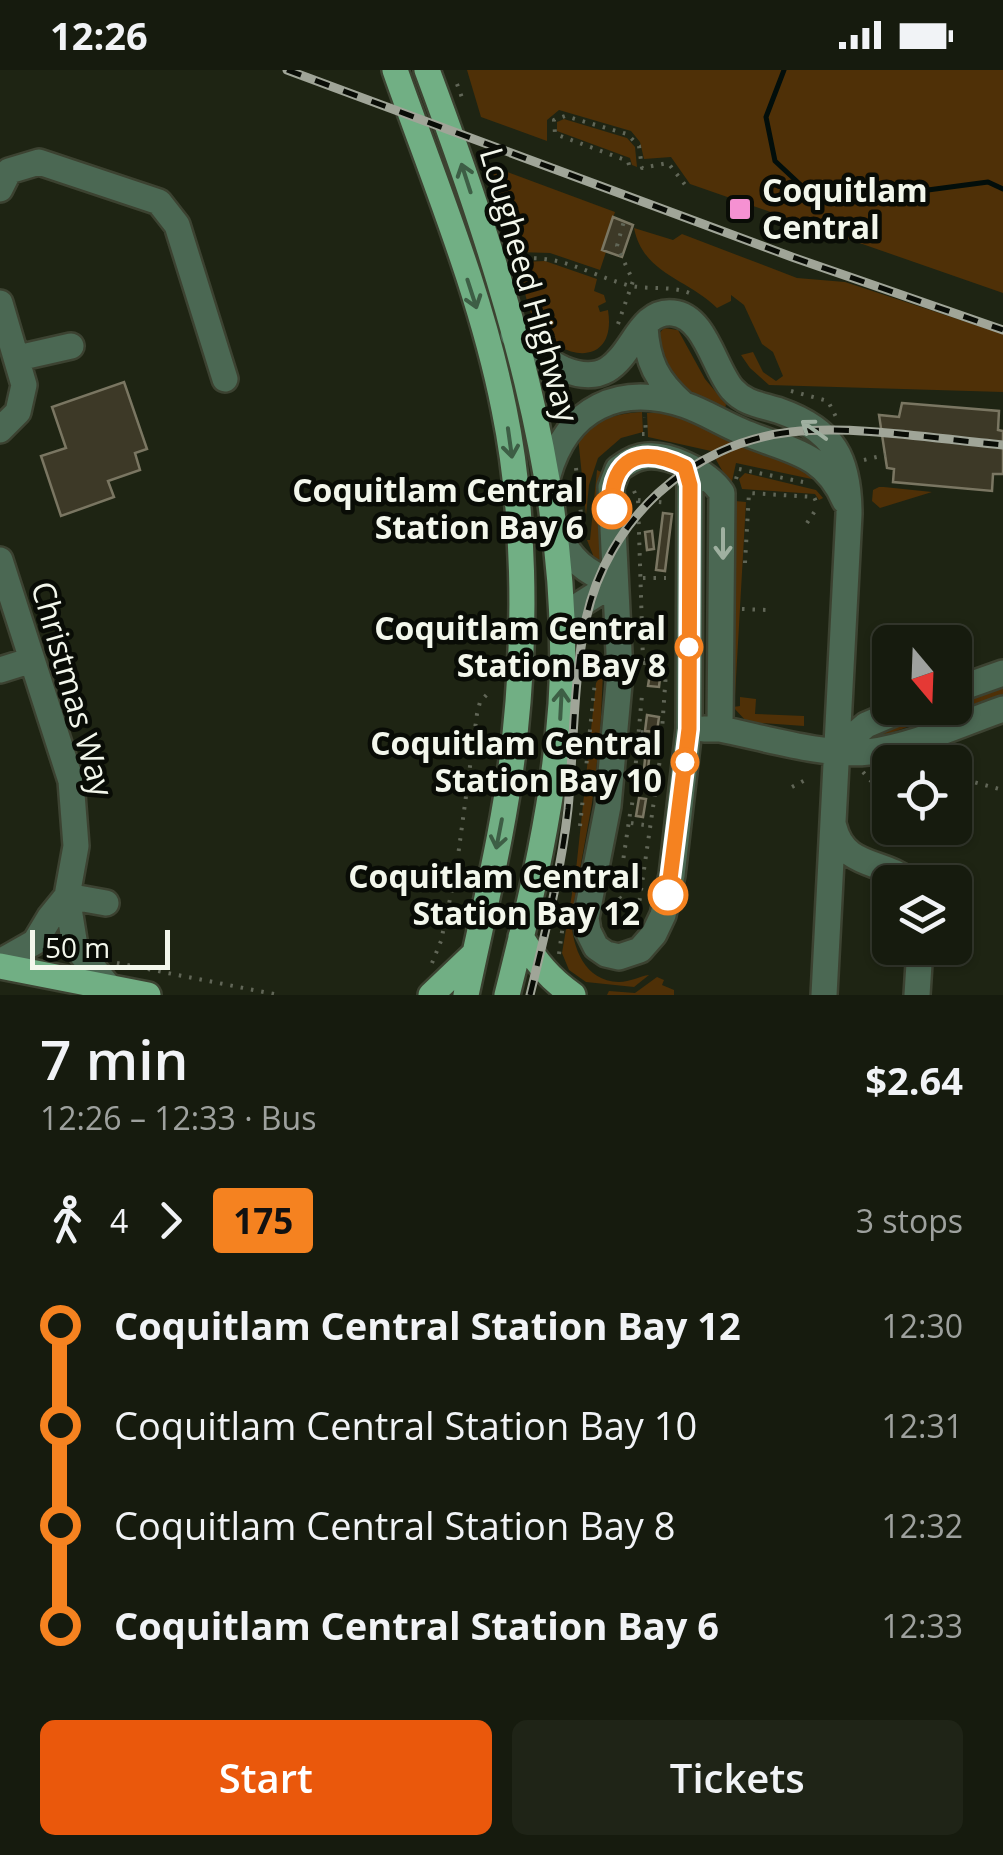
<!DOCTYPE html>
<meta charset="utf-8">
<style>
body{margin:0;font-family:"Open Sans",sans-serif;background:#1f2417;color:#f1f3f6;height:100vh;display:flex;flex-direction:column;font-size:38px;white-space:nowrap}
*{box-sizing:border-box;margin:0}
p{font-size:32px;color:#9ea19e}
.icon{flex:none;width:55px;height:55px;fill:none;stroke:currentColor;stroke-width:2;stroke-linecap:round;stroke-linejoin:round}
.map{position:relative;height:925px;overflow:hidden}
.details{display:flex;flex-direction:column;background:#161b0e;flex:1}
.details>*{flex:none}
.badge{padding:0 20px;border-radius:8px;font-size:35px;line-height:65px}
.needle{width:65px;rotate:161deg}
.controls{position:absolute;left:872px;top:555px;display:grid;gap:20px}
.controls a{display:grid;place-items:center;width:100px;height:100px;border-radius:15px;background:#161b0e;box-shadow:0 2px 8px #0004,0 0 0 2px #35392e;font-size:50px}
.scale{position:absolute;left:30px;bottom:25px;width:140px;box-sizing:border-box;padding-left:10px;border:5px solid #f3f7ec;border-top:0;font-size:28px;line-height:35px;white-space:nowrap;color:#f3f7ec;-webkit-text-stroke:8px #090c06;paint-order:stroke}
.map>.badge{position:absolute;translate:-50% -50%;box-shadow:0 0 0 5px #fff}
.legs{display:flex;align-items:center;gap:15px;height:110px;padding:0 40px;font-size:32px}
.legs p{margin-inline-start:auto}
.head{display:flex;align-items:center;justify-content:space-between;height:170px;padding:0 40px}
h1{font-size:55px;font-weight:600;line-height:75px}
.action{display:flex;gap:20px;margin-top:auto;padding:20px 40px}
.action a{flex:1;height:115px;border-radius:15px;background:#ea580c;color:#fff;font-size:40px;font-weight:600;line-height:115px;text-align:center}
.action a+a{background:#1f2417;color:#f1f3f6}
ul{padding:0 40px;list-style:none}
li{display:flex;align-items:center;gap:35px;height:100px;font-size:38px}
li i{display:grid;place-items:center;width:15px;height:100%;margin:0 12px;background:currentColor}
li i::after{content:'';width:25px;height:25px;margin:-12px;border:8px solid;border-radius:50%;background:#161b0e}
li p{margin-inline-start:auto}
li:first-child i{background:linear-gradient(#0000 50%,currentColor 0)}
li:last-child i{background:linear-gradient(currentColor 50%,#0000 0)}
.status{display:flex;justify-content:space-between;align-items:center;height:70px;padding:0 50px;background:#161b0e;direction:ltr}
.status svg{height:28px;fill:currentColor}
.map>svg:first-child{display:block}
.green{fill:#4f3007}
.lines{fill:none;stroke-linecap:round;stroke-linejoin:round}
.stream{stroke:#020e0b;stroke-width:5}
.building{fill:#3d3927;stroke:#7a7662;stroke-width:2.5}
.minor-casing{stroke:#3c4231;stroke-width:30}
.major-casing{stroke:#3c4231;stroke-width:30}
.path{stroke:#616657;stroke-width:4;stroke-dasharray:2.5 8;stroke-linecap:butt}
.minor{stroke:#4b6853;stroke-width:25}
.major{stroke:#71af84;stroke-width:25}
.rail-casing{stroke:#a0a598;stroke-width:9}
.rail{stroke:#090c06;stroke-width:5;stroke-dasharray:15;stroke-linecap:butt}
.oneway{stroke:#3d5e45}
.oneway2{stroke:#9fb0a0}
.line-1-casing{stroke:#fff;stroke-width:22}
.line-1{stroke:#f58220;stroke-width:15}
.poi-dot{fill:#f591d2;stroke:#090c06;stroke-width:4}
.stop-1-dot{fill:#fff;stroke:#f58220;stroke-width:5}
.labels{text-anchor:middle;stroke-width:9;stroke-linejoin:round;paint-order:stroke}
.poi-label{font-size:32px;font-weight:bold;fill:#f3f7ec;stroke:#090c06;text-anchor:start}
.street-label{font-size:32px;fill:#f3f7ec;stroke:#090c06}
.stop-label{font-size:32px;font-weight:bold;fill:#f3f7ec;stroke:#090c06;text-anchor:end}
</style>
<div class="status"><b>12:26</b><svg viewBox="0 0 49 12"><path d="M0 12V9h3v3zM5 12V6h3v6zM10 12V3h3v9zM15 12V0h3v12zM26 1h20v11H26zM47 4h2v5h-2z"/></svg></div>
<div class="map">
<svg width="1003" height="925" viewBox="0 0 1003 925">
<rect width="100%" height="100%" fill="#1e2413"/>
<path class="green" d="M 467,0 L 1003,0 L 1003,223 L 690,114 L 671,87 L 644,89 L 640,72 L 631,61 L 559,40 L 547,50 L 547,71 L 481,47 Z
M 564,49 L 627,68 L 635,77 L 637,97 L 632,95 L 630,88 L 557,61 L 557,52 Z
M 491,96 L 615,142 L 602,180 L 606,182 L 600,200 L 550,183 L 517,182 Z
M 634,158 L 673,170 L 682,164 L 797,208 L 845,212 L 1003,264 L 1003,322 L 769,315 L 750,298 L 741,285 L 753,282 L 763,302 L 776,311 L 783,306 L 773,282 L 762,274 L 744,235 L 731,225 L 731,231 L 717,238 C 688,209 643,204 634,158 Z
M 545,191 L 597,209 L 594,221 L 604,225 L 606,232 L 598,236 L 600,242 L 608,240 C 617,296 564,293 538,257 C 527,241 524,216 519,197 L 521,192 Z
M 664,258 L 678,260 L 705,309 L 726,334 L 725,341 L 703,336 L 667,306 L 655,268 Z
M 642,342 L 643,362 L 621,368 L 598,388 L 589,415 L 586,445 L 578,367 C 597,350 617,343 642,342 Z
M 663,342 L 801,394 L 821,411 L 736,393 L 731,416 L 711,381 L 648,367 L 647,343 Z
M 597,400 L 601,402 L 599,422 L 607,490 L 591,492 L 593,485 L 587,470 L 590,470 Z
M 745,403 L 816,420 L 823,428 L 819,430 L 815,424 L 742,419 L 739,409 Z
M 879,417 L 884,417 L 932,422 L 880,438 L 872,431 L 873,420 Z
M 735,431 L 746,432 L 735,626 L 732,626 Z
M 603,602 L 600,667 L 592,733 L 571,849 C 573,878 584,911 619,912 C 630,912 640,906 649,905 L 634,917 L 586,912 L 569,900 L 562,883 L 576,800 L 596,613 Z
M 1003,614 L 1003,624 L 867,671 L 865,668 C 890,649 923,638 955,638 L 955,630 Z
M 740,627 L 756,629 L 755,644 L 804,646 L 804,656 L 747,652 L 733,637 L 740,636 Z
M 657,907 L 664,910 L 662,915 L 674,920 L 674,925 L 607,925 L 609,921 L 635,923 Z"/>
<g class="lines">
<path class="stream" d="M 784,0 L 766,47 L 775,91 L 805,119 L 845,131 L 988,112 L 1003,119"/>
</g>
<path class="building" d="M 613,147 L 633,155 L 622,187 L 602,180 Z
M 124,312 L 147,379 L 135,383 L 140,400 L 108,411 L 114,427 L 61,446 L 41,386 L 66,378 L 52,337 Z
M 902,333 L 999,341 L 998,360 L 1003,361 L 1003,404 L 993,404 L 992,421 L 893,412 L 894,399 L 887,398 L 879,345 L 899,347 Z
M 663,443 L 672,444 L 665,501 L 656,500 Z
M 652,461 L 654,479 L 647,480 L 645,462 Z
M 651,597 L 661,599 L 659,617 L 648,616 Z
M 647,645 L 659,647 L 657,662 L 645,661 Z
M 647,670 L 651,671 L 648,699 L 644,699 Z
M 639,728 L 646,729 L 643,747 L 636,746 Z"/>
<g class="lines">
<g class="minor-casing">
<path id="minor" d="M 0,119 L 9,101 L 39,92 L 159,132 L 177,155 L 225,309
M 0,233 L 24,315 L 18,342 L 0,360
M 645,257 C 647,292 657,311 683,334
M 513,265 C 529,277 545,291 563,299 C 633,328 626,238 673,243 C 705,246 714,298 732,319 C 745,334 762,335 780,341 C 834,360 849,389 849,444 L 824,925
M 18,288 L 71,276
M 685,397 L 690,415 L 689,659 L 672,805 L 663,845 L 654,864 L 640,880 L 619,887 L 606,884 L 596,877 L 588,861 L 586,848 L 608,736 L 620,603 L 611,417 L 618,399 C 625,394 632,389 641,387 C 666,381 708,402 722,423 L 720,659
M 548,405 C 567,338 619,313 685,335 C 705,342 722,353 741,361 C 786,381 823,380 845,431
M 556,462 C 572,490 584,502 614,513
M 0,490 L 71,711 L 76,776 L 67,826 L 75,876 L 109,917
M 562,546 L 614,513
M 0,600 L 32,590
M 955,620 L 1003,603
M 704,659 L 720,659 C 761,667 828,687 868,682 C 914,676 960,654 1003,639
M 836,681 L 866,655 L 906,638
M 834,757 C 844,798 883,790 910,812
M 67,826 L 106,833
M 0,892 L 35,872 L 50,847 L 67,826
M 917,925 L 920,878"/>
</g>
<g class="major-casing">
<path id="major" d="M 395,0 C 434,111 481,223 504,339 C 525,441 526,561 515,664 C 506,752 484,839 466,925
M 427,0 C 500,196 575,423 561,634 C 554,733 531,830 507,925
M 521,867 C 536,892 550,909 573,925
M 0,896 L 148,925
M 431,925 L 474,884"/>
</g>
<path class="path" d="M 457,14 L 464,33
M 629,95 L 628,91 L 555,64 L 554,50 L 565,46 L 627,64 L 639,76 L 642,98 L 668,93 L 686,116
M 513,190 C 558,182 585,203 627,215 C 651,221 674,214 696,226
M 618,254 L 633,211 L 617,176 L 624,151
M 557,321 L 562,340
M 791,321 L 828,331 L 836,347
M 642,364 L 646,364 L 645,347
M 864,390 L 885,385
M 576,398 L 583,463
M 736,409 L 739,399 L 803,412
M 634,421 L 638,430 L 643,591
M 638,430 L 668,433
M 807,453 L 817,438
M 745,493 L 749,423 L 814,427 L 818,436
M 643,508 L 666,508
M 742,539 L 768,540
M 643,593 L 666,592
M 641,662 L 661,663
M 863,702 L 871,711 L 882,703
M 638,705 L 658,707
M 955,707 L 1003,720
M 792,717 L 809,708
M 632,735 L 642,625
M 630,744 L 618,825 L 624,834 L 640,842
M 631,753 L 651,756
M 580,756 L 596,602
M 638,841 L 660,689 L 666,602
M 559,884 L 563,854
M 117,893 L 279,925
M 432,893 L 441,871 L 456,801 L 477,644 L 480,632 L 490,621"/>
<use href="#minor" class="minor"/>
<use href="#major" class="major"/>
<g class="rail-casing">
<path id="rail" d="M 287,0 L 792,187 L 1003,260
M 530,925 C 545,863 561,802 568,739 C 574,676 573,611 586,549 C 607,451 690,373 791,362 C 858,355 936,369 1003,375"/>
</g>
<use href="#rail" class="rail"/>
</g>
<defs><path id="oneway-shaft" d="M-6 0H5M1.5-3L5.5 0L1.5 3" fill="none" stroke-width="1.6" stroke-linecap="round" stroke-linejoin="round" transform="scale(2.5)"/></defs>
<g class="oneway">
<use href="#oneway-shaft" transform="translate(466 108) rotate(-108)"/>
<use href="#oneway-shaft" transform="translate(472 224) rotate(72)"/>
<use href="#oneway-shaft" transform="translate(510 373) rotate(82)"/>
<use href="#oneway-shaft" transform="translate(561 634) rotate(-87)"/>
<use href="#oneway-shaft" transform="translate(499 764) rotate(101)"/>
</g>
<g class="oneway2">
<use href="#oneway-shaft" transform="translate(814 360) rotate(-144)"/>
<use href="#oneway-shaft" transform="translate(723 474) rotate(90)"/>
</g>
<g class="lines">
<g class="line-1-casing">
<path id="line-1" d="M 612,439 C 610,387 641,375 685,397 L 690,415 L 689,659 L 668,825"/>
</g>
<use href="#line-1" class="line-1"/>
</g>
<rect class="poi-dot" x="728" y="127" width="24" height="24" rx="5"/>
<g class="stop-1-dot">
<circle cx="612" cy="439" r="18"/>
<circle cx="689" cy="577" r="12"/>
<circle cx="685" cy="692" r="12"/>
<circle cx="668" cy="825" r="18"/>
</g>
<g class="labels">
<g class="poi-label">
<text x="762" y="132">Coquitlam<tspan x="762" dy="37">Central</tspan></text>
</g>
<g class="street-label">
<text transform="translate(529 215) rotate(74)" y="11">Lougheed Highway</text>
<text transform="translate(72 619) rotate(74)" y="11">Christmas Way</text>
</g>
<g class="stop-label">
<text x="584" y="432">Coquitlam Central<tspan x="584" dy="37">Station Bay 6</tspan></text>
<text x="666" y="570">Coquitlam Central<tspan x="666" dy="37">Station Bay 8</tspan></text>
<text x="662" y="685">Coquitlam Central<tspan x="662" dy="37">Station Bay 10</tspan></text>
<text x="640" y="818">Coquitlam Central<tspan x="640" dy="37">Station Bay 12</tspan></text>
</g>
</g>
</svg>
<div class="controls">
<a><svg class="needle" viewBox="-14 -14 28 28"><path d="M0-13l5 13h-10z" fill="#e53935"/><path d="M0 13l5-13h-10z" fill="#9ea19e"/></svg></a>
<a><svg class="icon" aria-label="locate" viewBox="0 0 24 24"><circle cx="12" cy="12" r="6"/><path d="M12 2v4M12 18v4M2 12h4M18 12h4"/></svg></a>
<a><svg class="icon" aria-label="layers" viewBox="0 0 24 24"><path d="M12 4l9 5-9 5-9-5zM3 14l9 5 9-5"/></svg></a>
</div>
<div class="scale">50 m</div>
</div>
<section class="details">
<div class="head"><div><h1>7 min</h1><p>12:26 – 12:33 · Bus</p></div><b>$2.64</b></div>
<div class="legs"><svg class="icon" aria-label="walk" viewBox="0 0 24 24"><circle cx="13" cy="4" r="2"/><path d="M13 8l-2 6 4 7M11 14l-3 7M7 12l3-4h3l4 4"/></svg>4<svg class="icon" aria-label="forward" viewBox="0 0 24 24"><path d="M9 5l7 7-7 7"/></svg><b class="badge" style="background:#f58220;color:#111">175</b><p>3 stops</p></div>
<ul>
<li><i style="color:#f58220"></i><b>Coquitlam Central Station Bay 12</b><p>12:30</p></li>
<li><i style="color:#f58220"></i><span>Coquitlam Central Station Bay 10</span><p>12:31</p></li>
<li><i style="color:#f58220"></i><span>Coquitlam Central Station Bay 8</span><p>12:32</p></li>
<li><i style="color:#f58220"></i><b>Coquitlam Central Station Bay 6</b><p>12:33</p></li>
</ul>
<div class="action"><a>Start</a><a>Tickets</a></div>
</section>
